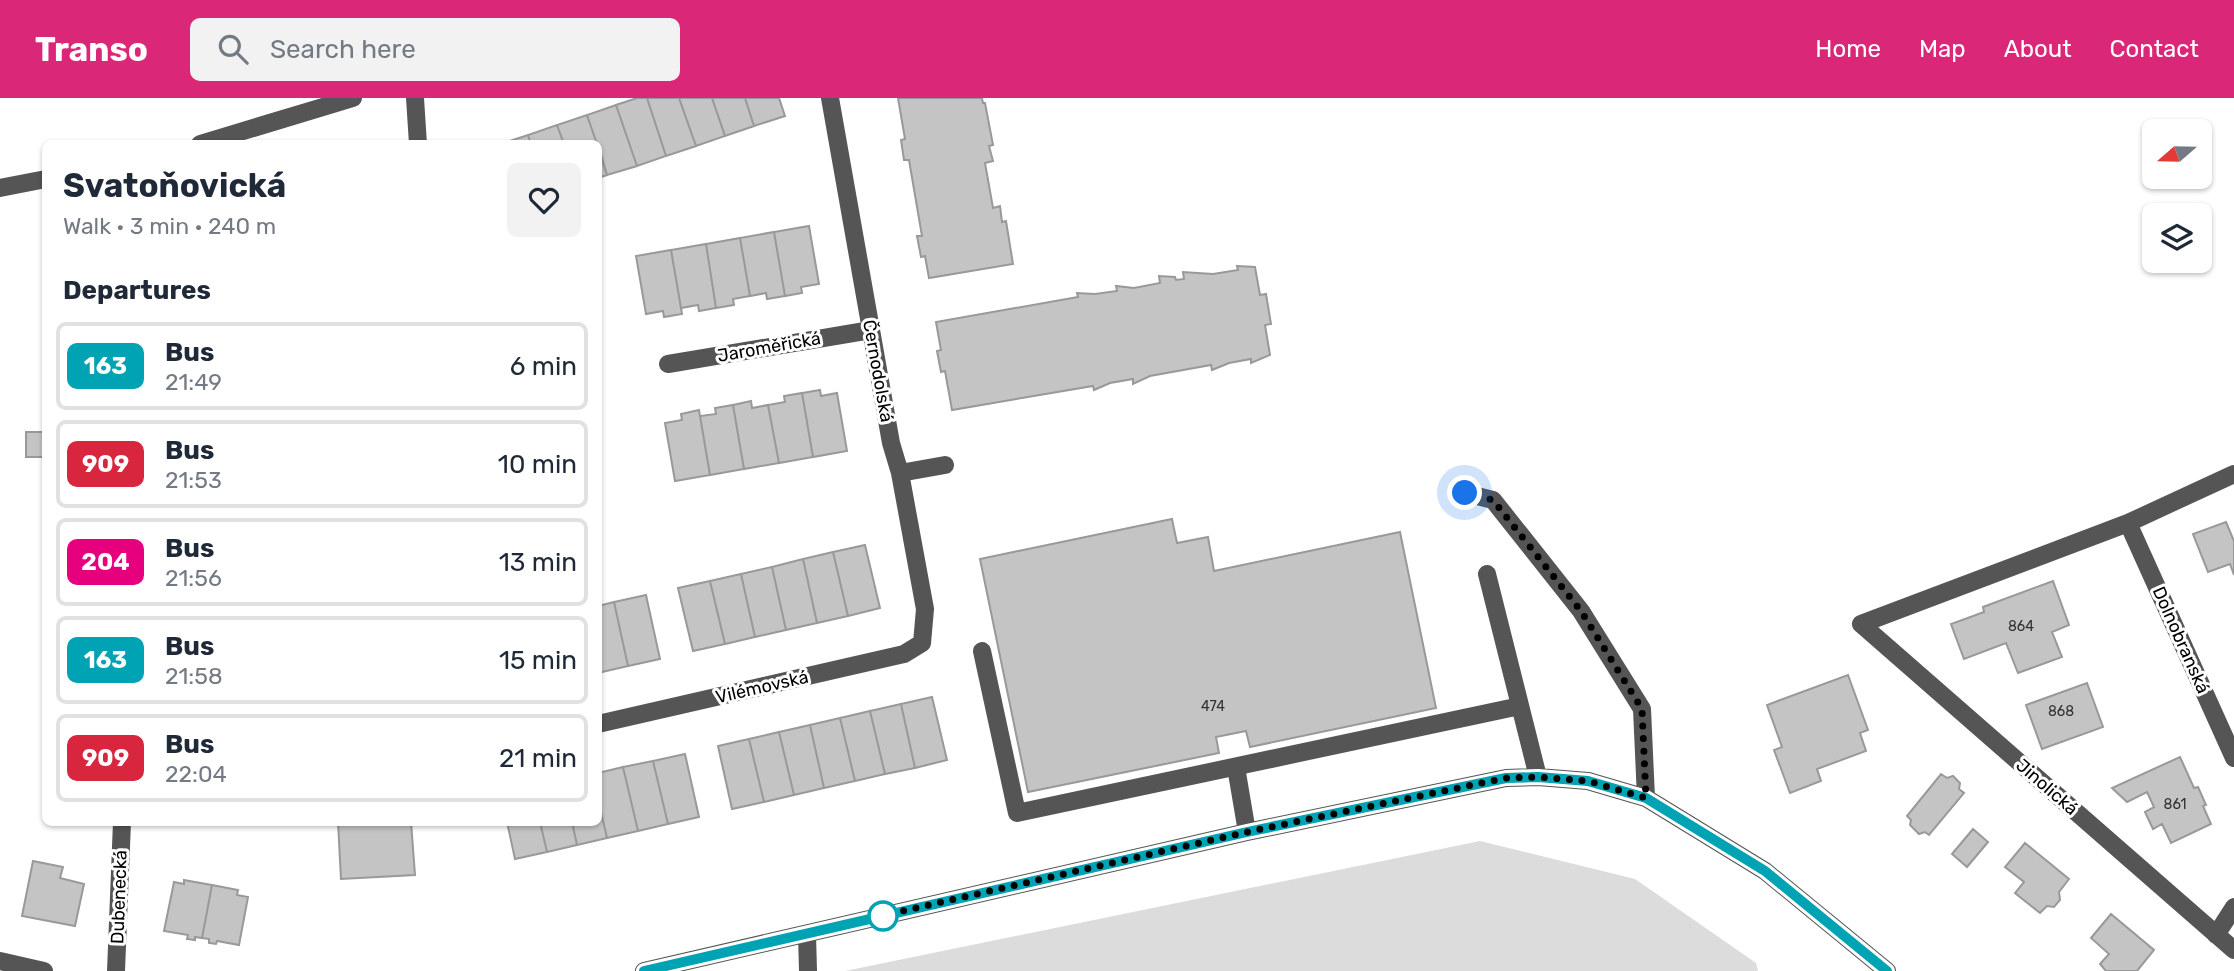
<!DOCTYPE html>
<meta charset="utf-8">
<style>
body{margin:0;font-family:Rubik,sans-serif;background:#f2f2f3;color:#1f2937;height:100vh;display:flex;flex-direction:column;font-size:26px;white-space:nowrap}
*{box-sizing:border-box;margin:0}
p{font-size:23px;color:#747a83}
.icon{flex:none;width:38px;height:38px;fill:none;stroke:currentColor;stroke-width:2;stroke-linecap:round;stroke-linejoin:round}
.map{position:relative;flex:1;overflow:hidden}
.drawer{position:absolute;left:42px;top:42px;width:560px;height:686px;display:flex;flex-direction:column;background:#fff;border-radius:10px;box-shadow:0 2px 5px #0004}
.drawer>*{flex:none}
.badge{padding:0 14px;border-radius:10px;font-size:24px;line-height:46px}
.needle{width:46px;rotate:250deg}
.tools{position:absolute;left:2142px;top:21px;display:grid;gap:14px}
.tools a{display:grid;place-items:center;width:70px;height:70px;border-radius:10px;background:#fff;box-shadow:0 2px 5px #0004;font-size:35px}
.you{position:absolute;width:35px;height:35px;margin:-18px;border:5px solid #fff;border-radius:50%;background:#1a73e8;box-shadow:0 0 0 10px #1a73e833}
.map>.badge{position:absolute;translate:-50% -50%;box-shadow:0 0 0 4px #fff}
h2{padding:0 21px;font-size:26px;line-height:63px}
.round{display:grid;place-items:center;flex:none;width:74px;height:74px;border-radius:10px;background:#f2f2f3}
.overview{display:flex;align-items:center;justify-content:space-between;height:119px;padding:0 21px}
h1{font-size:33px;font-weight:700;line-height:52px}
ul{padding:0;list-style:none}
li{display:flex;align-items:center;gap:21px;height:88px;margin:0 14px 10px;padding:0 7px;border:4px solid #e0e1e3;border-radius:10px}
li div{flex:1}
li b{display:block;font-size:26px}
li em{font-style:normal}
li .badge{min-width:77px;font-weight:700;text-align:center}
header{display:flex;align-items:center;gap:42px;box-sizing:border-box;height:98px;padding:0 35px;background:#db2777;color:#fff}
header strong{font-size:33px}
nav{display:flex;gap:38px;margin-inline-start:auto;font-size:24px}
.search{width:490px;height:63px;background:#f2f2f3;display:flex;align-items:center;gap:18px;box-sizing:border-box;padding:0 24px;border-radius:10px;color:#747a83;font-size:26px}
.map>svg:first-child{display:block}
.green{fill:#dcdcdc}
.building{fill:#c4c4c4;stroke:#999;stroke-width:2}
.lines{fill:none;stroke-linecap:round;stroke-linejoin:round}
.minor{stroke:#555;stroke-width:18}
.line-casing{stroke:#fff;stroke-width:16}
.line{stroke:#00a3b4;stroke-width:10}
.walk{stroke:#000;stroke-width:7;stroke-dasharray:0 12.6}
.stop-dot{fill:#fff;stroke:#00a3b4;stroke-width:3.5}
.labels{text-anchor:middle;stroke-width:6;stroke-linejoin:round;paint-order:stroke}
.number-label{font-size:14px;fill:#313131}
.street-label{font-size:18px;fill:#000;stroke:#fff}
</style>
<header>
<strong>Transo</strong>
<div class="search"><svg class="icon" aria-label="search" viewBox="0 0 24 24"><circle cx="10" cy="10" r="6"/><path d="M15 15l6 6"/></svg>Search here</div>
<nav><a>Home</a><a>Map</a><a>About</a><a>Contact</a></nav>
</header>
<div class="map">
<svg width="2234" height="873" viewBox="0 0 2234 873">
<rect width="100%" height="100%" fill="#fff"/>
<path class="green" d="M 1480,743 L 1635,781 L 1756,865 L 1758,873 L 845,873 Z"/>
<path class="building" d="M 637,0 L 647,0 L 666,58 L 637,68 L 616,7 Z
M 647,0 L 679,0 L 696,48 L 666,58 Z
M 679,0 L 712,0 L 725,38 L 696,48 Z
M 712,0 L 745,0 L 754,28 L 725,38 Z
M 745,0 L 779,0 L 785,18 L 754,28 Z
M 898,0 L 982,0 L 983,5 L 985,5 L 993,47 L 989,48 L 993,63 L 985,65 L 993,110 L 1000,108 L 1002,124 L 1006,123 L 1013,166 L 929,180 L 925,158 L 921,159 L 917,138 L 922,138 L 909,62 L 904,62 L 901,42 L 905,41 Z
M 616,7 L 637,68 L 607,77 L 598,46 L 597,46 L 587,17 Z
M 587,17 L 597,46 L 564,46 L 557,27 Z
M 557,27 L 564,46 L 531,46 L 528,37 Z
M 528,37 L 531,46 L 501,46 Z
M 598,51 L 607,77 L 598,80 Z
M 809,128 L 819,186 L 801,189 L 802,195 L 785,198 L 774,134 Z
M 774,134 L 785,198 L 767,201 L 766,195 L 750,198 L 740,140 Z
M 740,140 L 750,198 L 733,201 L 734,207 L 716,210 L 706,146 Z
M 706,146 L 716,210 L 699,213 L 698,207 L 681,210 L 671,152 Z
M 671,152 L 682,216 L 664,219 L 663,213 L 646,216 L 636,158 Z
M 1237,168 L 1255,169 L 1260,197 L 1266,196 L 1271,226 L 1265,227 L 1270,257 L 1251,265 L 1251,261 L 1229,265 L 1212,272 L 1211,267 L 1150,278 L 1133,286 L 1133,281 L 1110,285 L 1094,292 L 1093,288 L 952,312 L 945,273 L 941,274 L 937,253 L 941,252 L 936,224 L 1078,199 L 1077,195 L 1095,196 L 1117,193 L 1116,188 L 1134,190 L 1160,185 L 1159,178 L 1175,179 L 1176,182 L 1184,181 L 1183,174 L 1213,176 L 1238,172 Z
M 820,292 L 821,298 L 837,295 L 847,353 L 813,359 L 802,295 Z
M 802,295 L 813,359 L 779,365 L 768,307 L 785,304 L 784,298 Z
M 751,303 L 752,310 L 768,307 L 779,365 L 744,371 L 733,307 Z
M 733,307 L 744,371 L 710,377 L 700,318 L 716,316 L 715,310 Z
M 699,312 L 710,377 L 675,383 L 665,325 L 682,322 L 681,316 Z
M 26,334 L 46,334 L 46,359 L 26,359 Z
M 1172,421 L 1177,445 L 1208,439 L 1214,473 L 1400,434 L 1436,610 L 1250,649 L 1246,633 L 1216,639 L 1219,655 L 1028,694 L 980,461 Z
M 2226,424 L 2234,443 L 2234,477 L 2230,466 L 2208,474 L 2193,436 Z
M 865,447 L 880,510 L 848,518 L 833,454 Z
M 833,454 L 848,518 L 817,525 L 803,461 Z
M 803,461 L 817,525 L 786,532 L 772,469 Z
M 772,469 L 786,532 L 755,539 L 741,476 Z
M 741,476 L 755,539 L 725,546 L 710,483 Z
M 710,483 L 725,546 L 693,553 L 678,490 Z
M 2053,483 L 2069,527 L 2052,534 L 2062,559 L 2018,575 L 2006,545 L 1964,561 L 1951,526 L 1984,514 L 1983,509 Z
M 646,497 L 660,561 L 628,568 L 614,504 Z
M 614,504 L 628,568 L 598,575 L 598,508 Z
M 1848,577 L 1868,632 L 1860,635 L 1866,653 L 1817,671 L 1821,683 L 1790,695 L 1774,652 L 1782,649 L 1767,607 Z
M 2087,585 L 2103,629 L 2042,651 L 2026,607 Z
M 932,599 L 947,662 L 915,670 L 901,606 Z
M 901,606 L 915,670 L 885,676 L 870,613 Z
M 870,613 L 885,676 L 855,683 L 840,620 Z
M 840,620 L 855,683 L 824,690 L 810,627 Z
M 810,627 L 824,690 L 794,697 L 779,634 Z
M 779,634 L 794,697 L 764,704 L 749,641 Z
M 749,641 L 764,704 L 732,711 L 718,648 Z
M 685,656 L 699,719 L 668,726 L 653,663 Z
M 2180,659 L 2194,690 L 2198,689 L 2206,707 L 2203,708 L 2211,726 L 2171,745 L 2162,726 L 2153,731 L 2145,714 L 2154,709 L 2147,694 L 2127,704 L 2112,690 Z
M 653,663 L 668,726 L 638,733 L 623,669 Z
M 623,669 L 638,733 L 607,740 L 598,701 L 598,675 Z
M 1941,676 L 1947,680 L 1953,678 L 1960,685 L 1959,691 L 1964,695 L 1929,737 L 1925,734 L 1919,736 L 1910,727 L 1911,722 L 1907,718 Z
M 598,701 L 607,740 L 577,747 L 572,724 L 598,724 Z
M 338,724 L 411,724 L 415,777 L 341,781 Z
M 507,724 L 540,724 L 547,754 L 515,761 Z
M 540,724 L 572,724 L 577,747 L 547,754 Z
M 1973,731 L 1988,744 L 1967,769 L 1952,756 Z
M 2025,745 L 2069,781 L 2059,794 L 2060,802 L 2054,809 L 2047,808 L 2040,815 L 2015,795 L 2024,784 L 2005,769 Z
M 33,763 L 63,769 L 60,780 L 84,786 L 75,828 L 22,818 Z
M 184,782 L 212,787 L 202,840 L 195,839 L 195,842 L 187,841 L 188,837 L 164,833 L 174,784 L 184,786 Z
M 212,787 L 238,792 L 237,797 L 248,799 L 239,847 L 217,843 L 216,846 L 209,845 L 209,841 L 202,840 Z
M 2111,816 L 2154,852 L 2137,873 L 2106,873 L 2100,866 L 2109,856 L 2091,840 Z"/>
<g class="lines">
<path class="minor" d="M 415,0 L 418,46
M 200,46 L 353,0
M 0,90 L 46,81
M 668,266 L 871,232
M 900,375 L 945,367
M 2234,376 L 2128,425 L 1861,526 L 2234,852
M 1465,395 L 1493,402 L 1581,513 L 1642,611 L 1646,700
M 2128,425 L 2234,660
M 1487,476 L 1538,679
M 982,553 L 1017,715 L 1520,608
M 598,626 L 904,556 L 922,545 L 925,511 L 900,375 L 891,345 L 830,0
M 1236,669 L 1247,734
M 807,836 L 808,873
M 2216,837 L 2234,809
M 0,863 L 44,873
M 116,873 L 122,724
M 644,873 L 1247,734 L 1506,680 L 1538,679 L 1588,683 L 1646,700 L 1765,773 L 1887,873"/>
</g>
<g class="lines">
<g class="line-casing">
<path id="line" d="M 644,873 L 1247,734 L 1506,680 L 1538,679 L 1588,683 L 1646,700 L 1765,773 L 1887,873"/>
</g>
<use href="#line" class="line"/>
<path class="walk" d="M 883,818 L 881,818 L 1247,734 L 1506,680 L 1538,679 L 1588,683 L 1646,700 L 1642,611 L 1581,513 L 1493,402 L 1465,395"/>
</g>
<circle class="stop-dot" cx="883" cy="818" r="14"/>
<g class="labels">
<g class="number-label">
<text x="2021" y="533">864</text>
<text x="1213" y="613">474</text>
<text x="2061" y="618">868</text>
<text x="2175" y="711">861</text>
</g>
<g class="street-label">
<text transform="translate(769 249) rotate(-10)" y="6">Jaroměřická</text>
<text transform="translate(878 273) rotate(80)" y="6">Černodolská</text>
<text transform="translate(2181 542) rotate(66)" y="6">Dolnobranská</text>
<text transform="translate(762 589) rotate(-13)" y="6">Vilémovská</text>
<text transform="translate(2047 689) rotate(41)" y="6">Jinolická</text>
<text transform="translate(119 799) rotate(-88)" y="6">Dubenecká</text>
</g>
</g>
</svg>
<div class="tools">
<a><svg class="needle" viewBox="-14 -14 28 28"><path d="M0-13l5 13h-10z" fill="#e53935"/><path d="M0 13l5-13h-10z" fill="#747a83"/></svg></a>
<a><svg class="icon" aria-label="layers" viewBox="0 0 24 24"><path d="M12 4l9 5-9 5-9-5zM3 14l9 5 9-5"/></svg></a>
</div>
<div class="you" style="left:1465px;top:395px"></div>
<section class="drawer">
<div class="overview"><div><h1>Svatoňovická</h1><p>Walk · 3 min · 240 m</p></div><a class="round"><svg class="icon" aria-label="heart" viewBox="0 0 24 24"><path d="M12 20l-8-8c-3-5 5-10 8-4 3-6 11-1 8 4z"/></svg></a></div>
<h2>Departures</h2>
<ul>
<li><span class="badge" style="background:#00a3b4;color:#fff">163</span><div><b>Bus</b><p>21:49</p></div><em>6 min</em></li>
<li><span class="badge" style="background:#d7263d;color:#fff">909</span><div><b>Bus</b><p>21:53</p></div><em>10 min</em></li>
<li><span class="badge" style="background:#e6007e;color:#fff">204</span><div><b>Bus</b><p>21:56</p></div><em>13 min</em></li>
<li><span class="badge" style="background:#00a3b4;color:#fff">163</span><div><b>Bus</b><p>21:58</p></div><em>15 min</em></li>
<li><span class="badge" style="background:#d7263d;color:#fff">909</span><div><b>Bus</b><p>22:04</p></div><em>21 min</em></li>
</ul>
</section>
</div>
